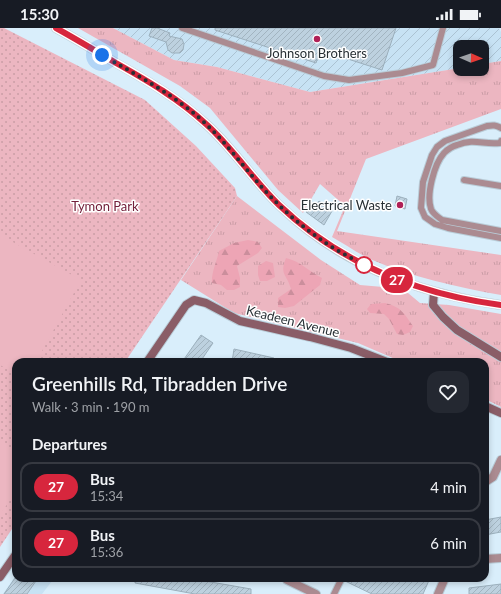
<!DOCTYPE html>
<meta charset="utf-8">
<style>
body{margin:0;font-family:Lato,sans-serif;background:#242831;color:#f1f3f6;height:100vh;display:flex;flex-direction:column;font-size:15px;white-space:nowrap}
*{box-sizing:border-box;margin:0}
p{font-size:13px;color:#9ea1a6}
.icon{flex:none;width:22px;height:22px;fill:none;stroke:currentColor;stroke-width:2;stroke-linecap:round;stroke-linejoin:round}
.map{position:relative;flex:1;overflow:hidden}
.panel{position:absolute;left:12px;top:330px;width:477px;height:224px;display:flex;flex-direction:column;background:#171b24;border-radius:12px;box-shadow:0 2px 6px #0003}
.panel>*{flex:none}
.badge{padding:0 8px;border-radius:13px;font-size:14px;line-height:26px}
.needle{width:26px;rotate:92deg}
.tools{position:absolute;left:453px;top:12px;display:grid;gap:8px}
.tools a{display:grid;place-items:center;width:36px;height:36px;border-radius:8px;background:#171b24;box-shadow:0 2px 6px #0003;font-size:20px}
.you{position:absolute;width:20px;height:20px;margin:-10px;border:3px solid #fff;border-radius:50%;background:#1a73e8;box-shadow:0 0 0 6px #1a73e833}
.map>.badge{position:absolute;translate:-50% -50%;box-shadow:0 0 0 2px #fff}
h2{padding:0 20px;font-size:15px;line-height:36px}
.round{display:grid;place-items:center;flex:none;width:42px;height:42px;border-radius:12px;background:#242831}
.summary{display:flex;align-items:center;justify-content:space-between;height:68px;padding:0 20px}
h1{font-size:19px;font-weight:600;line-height:30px}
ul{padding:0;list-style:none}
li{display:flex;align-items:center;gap:12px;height:50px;margin:0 8px 6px;padding:0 12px;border:2px solid #363941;border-radius:12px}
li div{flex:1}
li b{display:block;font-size:15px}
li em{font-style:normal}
li .badge{min-width:44px;font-weight:700;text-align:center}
.status{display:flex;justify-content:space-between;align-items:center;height:28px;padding:0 20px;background:#171b24;direction:ltr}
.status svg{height:11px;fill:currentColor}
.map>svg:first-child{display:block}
.built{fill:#c7e2f4}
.industrial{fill:url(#industrial-furrows)}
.grass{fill:url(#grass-tufts)}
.forest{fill:url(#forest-firs)}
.park{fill:url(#park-dots)}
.pitch{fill:#ecb6c1}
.building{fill:url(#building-hatch);stroke:#9cb0bd}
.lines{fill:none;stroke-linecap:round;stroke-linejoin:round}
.lane-casing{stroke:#b9ccd7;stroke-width:8}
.street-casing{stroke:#b9ccd7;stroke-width:10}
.secondary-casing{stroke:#b9ccd7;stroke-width:10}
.lane{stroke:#ab8b91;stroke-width:6}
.street{stroke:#ab8b91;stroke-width:8}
.secondary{stroke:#8a5d67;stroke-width:8}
.line-casing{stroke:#fff;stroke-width:9}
.line{stroke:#d7263d;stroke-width:6}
.walk{stroke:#272f34;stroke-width:4;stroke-dasharray:0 7.2}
.poi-dot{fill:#b02157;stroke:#fff;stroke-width:1.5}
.stop-dot{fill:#fff;stroke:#d7263d;stroke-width:2}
.labels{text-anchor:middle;stroke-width:3;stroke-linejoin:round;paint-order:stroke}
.poi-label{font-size:13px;fill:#272f34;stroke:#fff}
.park-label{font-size:13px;fill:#73203b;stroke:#fff}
.street-label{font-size:13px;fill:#272f34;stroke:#fff}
</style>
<div class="status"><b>15:30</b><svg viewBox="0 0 49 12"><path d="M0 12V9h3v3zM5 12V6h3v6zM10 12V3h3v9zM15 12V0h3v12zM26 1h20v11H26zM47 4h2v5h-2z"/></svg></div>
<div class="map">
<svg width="501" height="566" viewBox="0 0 501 566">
<defs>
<pattern id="industrial-furrows" width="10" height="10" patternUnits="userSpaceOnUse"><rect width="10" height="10" fill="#c7e2f4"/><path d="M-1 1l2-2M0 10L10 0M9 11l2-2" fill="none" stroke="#abc2d2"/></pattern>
<pattern id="grass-tufts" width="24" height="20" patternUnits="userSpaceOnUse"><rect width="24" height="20" fill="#ecb6c1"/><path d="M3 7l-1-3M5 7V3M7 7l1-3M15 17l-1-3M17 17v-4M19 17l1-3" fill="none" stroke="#ca9da6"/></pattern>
<pattern id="forest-firs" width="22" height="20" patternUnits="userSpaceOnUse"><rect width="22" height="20" fill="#eda5b5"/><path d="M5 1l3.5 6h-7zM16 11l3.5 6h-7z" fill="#cb8e9c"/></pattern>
<pattern id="park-dots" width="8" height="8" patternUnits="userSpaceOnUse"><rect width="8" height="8" fill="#ecb6c1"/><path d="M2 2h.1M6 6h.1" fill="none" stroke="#ca9da6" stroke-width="1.8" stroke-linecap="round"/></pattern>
<pattern id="building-hatch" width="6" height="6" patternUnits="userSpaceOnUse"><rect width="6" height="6" fill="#bdd1df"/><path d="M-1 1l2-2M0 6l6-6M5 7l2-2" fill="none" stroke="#a2b4c0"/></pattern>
</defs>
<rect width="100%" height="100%" fill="#d9eefb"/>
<path class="built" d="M 16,547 L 16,550 L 48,550 L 52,553 L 42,566 L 3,566 Z"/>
<path class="industrial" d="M 113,0 L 499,0 L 501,4 L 501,33 L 482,36 L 482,19 L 460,19 L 460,40 L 310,64 L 217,39 L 174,32 Z"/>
<path class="grass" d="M 78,0 L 113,0 L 174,32 L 217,39 L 310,64 L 460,40 L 460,41 L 482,41 L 482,36 L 501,33 L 501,81 L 366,131 L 337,203 L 501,227 L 501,267 C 456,259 412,249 370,231 C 357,225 345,216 332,209 L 345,178 L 320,156 L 303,185 L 278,162 L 210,80 L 180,58 Z
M 237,168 L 321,232 L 360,257 L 395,260 L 408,265 L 420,275 L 449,277 L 501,286 L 501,379 L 485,371 L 485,334 L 402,334 L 358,315 L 234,285 L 181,252 Z"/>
<path class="forest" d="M 248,212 L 258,214 L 262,220 L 258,225 L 237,238 L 240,250 L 240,259 L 234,262 L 227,262 L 221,257 L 212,255 C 211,245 217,233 219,223 L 234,215 Z
M 286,230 C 302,234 308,243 322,250 L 320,257 L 294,278 L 285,280 L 278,279 L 278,270 L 291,261 C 287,246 279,247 286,230 Z
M 266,233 L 273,235 L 275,249 L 267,253 L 260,253 L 258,247 L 258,238 Z
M 385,275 C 401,279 404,285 413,298 L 410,304 L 403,307 L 397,306 L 389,291 L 384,286 L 370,285 L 367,281 L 371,276 Z"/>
<path class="park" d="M 0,0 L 4,0 L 145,72 L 196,118 L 235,160 L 237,168 L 125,334 L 16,334 L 16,495 L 0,519 Z"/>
<path class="pitch" d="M 0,207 L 81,252 L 36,334 L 16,334 L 16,346 L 0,337 Z
M 0,415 L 16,425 L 16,463 L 0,487 Z"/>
<path class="building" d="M 152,0 L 157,0 L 170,5 L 169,8 L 182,11 L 184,16 L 183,22 L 180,25 L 172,25 L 168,22 L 166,14 L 149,8 Z
M 215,0 L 396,0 L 382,42 L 320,22 L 316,35 L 215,2 Z
M 397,168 L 407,171 L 405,181 L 395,178 Z
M 319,173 L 332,183 L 324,197 L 306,184 L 312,177 L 314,179 Z
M 201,307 L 213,315 L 200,334 L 182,334 Z
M 234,321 L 274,330 L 273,334 L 232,334 Z
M 501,489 L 501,504 L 485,507 L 485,492 Z
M 15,550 L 38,550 L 27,566 L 4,566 Z
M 135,550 L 188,550 L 251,561 L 251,566 L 195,566 L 135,555 Z
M 346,550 L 430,550 L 423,566 L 372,566 L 345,553 Z
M 501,556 L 501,566 L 469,566 L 469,560 Z"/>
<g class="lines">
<g class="lane-casing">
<path id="lane" d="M 182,0 L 324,48 L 349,52 L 402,45 L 433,37 L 443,0
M 501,100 C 496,97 493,97 487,98 L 445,113 L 437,119 L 432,127 L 423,154 L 421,180 L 425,189 L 435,196 L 448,200 L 501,210
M 501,113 L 500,115 C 483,117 475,110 457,117 C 453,118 447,122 444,125 C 434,136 426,167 431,181 C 433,186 438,189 442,192 L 501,203
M 464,152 L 501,158
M 334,566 L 342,550"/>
</g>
<g class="street-casing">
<path id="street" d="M 485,454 L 493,449 L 501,432
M 485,531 L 501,530
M 287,552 L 316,566
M 438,566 L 445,550"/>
</g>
<g class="secondary-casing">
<path id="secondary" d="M 56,0 C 76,11 96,23 116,35 C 148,53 179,71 206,96 C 233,120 253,152 279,177 C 341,237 416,265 501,277
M 434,264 L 433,277 L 443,289 L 457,302 L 501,329
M 147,334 L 186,277 L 194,272 L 206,275 L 240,293 L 310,309 L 351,320 L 387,334
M 485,378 L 501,385
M 0,549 L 16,526"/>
</g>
<use href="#lane" class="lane"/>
<use href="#street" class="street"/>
<use href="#secondary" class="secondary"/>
</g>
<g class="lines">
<g class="line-casing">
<path id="line" d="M 56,0 C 76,11 96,23 116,35 C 148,53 179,71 206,96 C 233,120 253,152 279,177 C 341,236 417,266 501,277"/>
</g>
<use href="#line" class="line"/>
<path class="walk" d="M 102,27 C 138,48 177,68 207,97 C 233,122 253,152 278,176 C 292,190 307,202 323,213 C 335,222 352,230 364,237"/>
</g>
<g class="poi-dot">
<circle cx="317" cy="11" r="4"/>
<circle cx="400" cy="177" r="4"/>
</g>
<circle class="stop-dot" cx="364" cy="237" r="8"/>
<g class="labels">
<g class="poi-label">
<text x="317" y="30">Johnson Brothers</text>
<text x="392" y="182" text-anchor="end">Electrical Waste</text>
</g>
<g class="park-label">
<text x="105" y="183">Tymon Park</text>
</g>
<g class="street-label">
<text transform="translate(293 293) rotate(14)" y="5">Keadeen Avenue</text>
</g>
</g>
</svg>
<div class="tools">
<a><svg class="needle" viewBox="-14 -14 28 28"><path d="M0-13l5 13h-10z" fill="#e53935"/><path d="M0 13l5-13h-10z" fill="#9ea1a6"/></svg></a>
</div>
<div class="you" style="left:102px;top:27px"></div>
<b class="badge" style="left:397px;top:252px;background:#d7263d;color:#fff">27</b>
<section class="panel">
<div class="summary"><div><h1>Greenhills Rd, Tibradden Drive</h1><p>Walk · 3 min · 190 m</p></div><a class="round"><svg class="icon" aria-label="heart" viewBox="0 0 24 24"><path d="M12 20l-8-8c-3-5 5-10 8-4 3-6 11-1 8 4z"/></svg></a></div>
<h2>Departures</h2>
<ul>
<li><span class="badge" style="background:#d7263d;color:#fff">27</span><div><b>Bus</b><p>15:34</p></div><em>4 min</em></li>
<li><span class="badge" style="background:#d7263d;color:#fff">27</span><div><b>Bus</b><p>15:36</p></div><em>6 min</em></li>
</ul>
</section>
</div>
